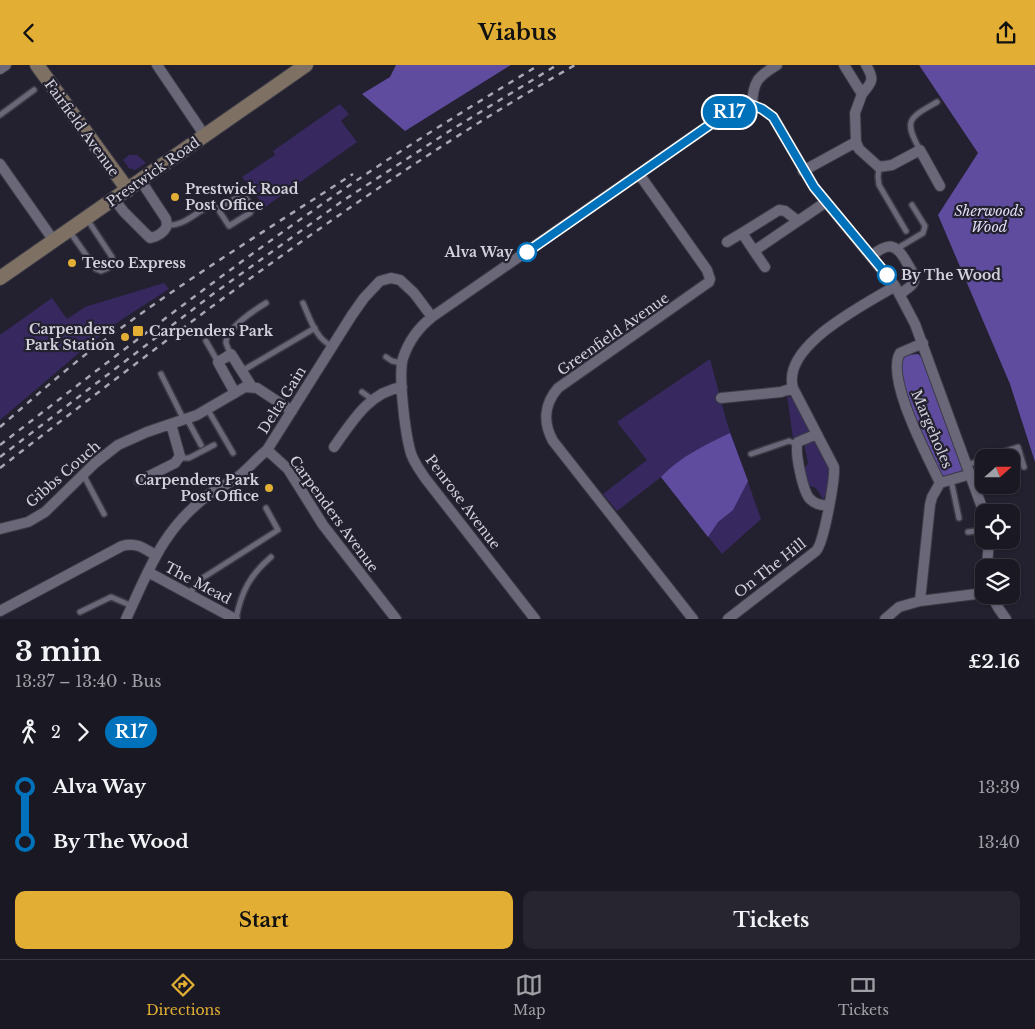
<!DOCTYPE html>
<meta charset="utf-8">
<style>
body{margin:0;font-family:"Libre Baskerville",serif;background:#272630;color:#f1f3f6;height:100vh;display:flex;flex-direction:column;font-size:19px;white-space:nowrap}
*{box-sizing:border-box;margin:0}
p{font-size:16px;color:#9fa0a6}
.icon{flex:none;width:28px;height:28px;fill:none;stroke:currentColor;stroke-width:2;stroke-linecap:round;stroke-linejoin:round}
.map{position:relative;height:554px;overflow:hidden}
.details{display:flex;flex-direction:column;background:#1a1923;flex:1}
.details>*{flex:none}
.badge{padding:0 10px;border-radius:16px;font-size:18px;line-height:32px}
.needle{width:32px;rotate:69deg}
.fabs{position:absolute;left:975px;top:384px;display:grid;gap:10px}
.fabs a{display:grid;place-items:center;width:45px;height:45px;border-radius:10px;background:#1a1923;box-shadow:0 1px 4px #0004,0 0 0 1px #383841;font-size:25px}
.map>.badge{position:absolute;translate:-50% -50%;box-shadow:0 0 0 2px #fff}
.legs{display:flex;align-items:center;gap:8px;height:55px;padding:0 15px;font-size:16px}
.legs p{margin-inline-start:auto}
.overview{display:flex;align-items:center;justify-content:space-between;height:85px;padding:0 15px}
h1{font-size:28px;font-weight:800;line-height:38px}
.primary-button{display:flex;gap:10px;margin-top:auto;padding:10px 15px}
.primary-button a{flex:1;height:58px;border-radius:10px;background:#e2af34;color:#111;font-size:20px;font-weight:800;line-height:58px;text-align:center}
.primary-button a+a{background:#272630;color:#f1f3f6}
ul{padding:0 15px;list-style:none}
li{display:flex;align-items:center;gap:18px;height:55px;font-size:19px}
li i{display:grid;place-items:center;width:8px;height:100%;margin:0 6px;background:currentColor}
li i::after{content:'';width:12px;height:12px;margin:-6px;border:4px solid;border-radius:50%;background:#1a1923}
li p{margin-inline-start:auto}
li:first-child i{background:linear-gradient(#0000 50%,currentColor 0)}
li:last-child i{background:linear-gradient(currentColor 50%,#0000 0)}
header{display:flex;justify-content:space-between;align-items:center;height:65px;padding:0 15px;background:#e2af34;color:#111;font-size:22px;font-weight:800}
.menu{display:flex;justify-content:space-around;align-items:center;height:70px;border-top:1px solid #383841;background:#1a1923;font-size:14px;color:#9fa0a6}
.menu a{display:grid;justify-items:center;gap:2px}
.menu .selected{color:#e2af34}
.map>svg:first-child{display:block}
.green{fill:#372960}
.forest{fill:#5f4c9f}
.lines{fill:none;stroke-linecap:round;stroke-linejoin:round}
.lane-casing{stroke:#3c3b46;stroke-width:8}
.street-casing{stroke:#3c3b46;stroke-width:12}
.secondary-casing{stroke:#3c3b46;stroke-width:16}
.lane{stroke:#696778;stroke-width:5}
.street{stroke:#696778;stroke-width:10}
.secondary{stroke:#7e7163;stroke-width:14}
.rail{stroke:#a7a6b1;stroke-width:2.5;stroke-dasharray:6 6;stroke-linecap:butt}
.line-1-casing{stroke:#fff;stroke-width:11}
.line-1{stroke:#0072bc;stroke-width:8}
.poi-dot{fill:#e2af34;stroke:#23212f;stroke-width:2}
.stop-1-dot{fill:#fff;stroke:#0072bc;stroke-width:2.5}
.labels{text-anchor:middle;stroke-width:4.5;stroke-linejoin:round;paint-order:stroke}
.street-label{font-size:14px;fill:#d2d1db;stroke:#23212f}
.poi-label{font-size:14px;font-weight:bold;fill:#d2d1db;stroke:#23212f;text-anchor:start}
.park-label{font-size:14px;font-style:italic;fill:#dfdcf4;stroke:#23212f}
.stop-label{font-size:14px;font-weight:bold;fill:#d2d1db;stroke:#23212f;text-anchor:end}
</style>
<header><svg class="icon" aria-label="back" viewBox="0 0 24 24"><path d="M15 5l-7 7 7 7"/></svg>Viabus<svg class="icon" aria-label="share" viewBox="0 0 24 24"><path d="M12 15V3M7 8l5-5 5 5M5 13v7h14v-7"/></svg></header>
<div class="map">
<svg width="1035" height="554" viewBox="0 0 1035 554">
<rect width="100%" height="100%" fill="#23212f"/>
<path class="green" d="M 340,39 L 349,49 L 341,56 L 357,77 L 265,142 L 242,112 L 275,90 L 273,86 Z
M 129,90 L 137,90 L 146,98 L 135,105 L 129,103 L 123,95 Z
M 164,218 L 169,224 L 121,255 L 87,281 L 0,355 L 0,270 L 52,233 L 67,254 L 85,242 Z
M 710,294 L 727,358 L 761,454 L 722,489 L 661,412 L 617,446 L 603,429 L 647,395 L 617,357 Z
M 787,330 L 794,335 L 809,363 L 809,368 L 797,373 L 793,373 Z
M 815,376 L 830,401 L 827,429 L 823,434 L 816,423 L 807,420 L 803,406 L 808,398 L 804,378 Z"/>
<path class="forest" d="M 396,0 L 511,0 L 405,66 L 362,29 L 390,12 Z
M 919,0 L 1035,0 L 1035,397 L 1010,319 L 938,150 L 978,88 Z
M 918,289 L 922,293 L 963,401 L 960,410 L 944,412 L 941,410 L 908,339 L 899,296 L 908,290 Z
M 730,368 L 748,416 L 733,445 L 718,457 L 708,472 L 661,412 C 681,391 705,380 730,368 Z"/>
<g class="lines">
<g class="lane-casing">
<path id="lane" d="M 0,50 L 34,25
M 920,85 C 903,55 909,53 937,37
M 879,102 L 878,112 L 879,120 L 906,166
M 167,160 C 184,162 196,146 211,141 L 218,144 L 243,129 L 253,143 L 250,148 L 229,161 L 218,144
M 70,167 L 96,204 L 101,206 L 108,203 L 112,198 L 112,192 L 87,154
M 898,183 L 923,168 L 925,161 L 912,140
M 303,238 C 310,254 316,274 332,281
M 206,276 L 218,297
M 231,289 C 229,286 227,281 226,278 C 225,264 256,244 266,238
M 386,292 L 392,296 L 402,298
M 242,306 L 315,263
M 161,309 L 184,355
M 362,327 L 373,335
M 208,345 L 233,388
M 187,354 L 201,380
M 751,389 L 789,376 L 797,379
M 988,392 L 1018,382 L 1024,402
M 178,393 L 189,393 L 214,380
M 967,400 L 984,394
M 83,409 L 104,449
M 951,415 L 959,453
M 968,467 L 984,465
M 189,529 L 201,514 L 278,465 L 266,443
M 80,547 L 111,532 L 132,541
M 236,554 C 241,527 250,510 271,492"/>
</g>
<g class="street-casing">
<path id="street" d="M 157,0 L 205,71
M 844,0 L 862,29 C 872,17 875,15 866,0
M 0,4 L 6,0
M 862,29 L 855,48 L 856,77 L 859,84 L 879,102 L 892,100 L 920,85 L 940,121
M 752,40 C 753,17 757,12 777,0
M 0,99 L 54,176
M 803,106 L 856,77
M 639,109 L 707,205 L 710,214 L 709,217 L 558,323 C 544,339 543,358 553,376 L 693,554
M 114,134 L 124,147 L 150,173 C 157,172 165,167 167,160 L 166,154 L 141,116
M 798,156 L 785,146 L 779,145 L 742,168 L 754,186 L 826,137
M 727,177 L 742,168
M 754,186 L 765,202
M 871,191 C 889,177 896,178 907,198 C 910,203 915,209 914,216 C 913,221 905,225 900,229
M 235,328 L 218,297 L 231,289 L 252,322
M 721,333 L 781,327 L 793,323
M 817,369 L 798,377 C 794,386 803,427 810,434 C 816,440 822,440 829,441
M 334,382 C 352,357 369,327 402,322
M 267,385 L 288,404 L 323,460 L 396,554
M 139,416 L 175,398 L 180,391 L 171,359
M 940,418 L 971,409
M 0,464 L 28,457 L 45,447 L 95,398 L 118,380 L 147,367 L 197,350 L 245,322 L 257,323 L 292,346
M 987,502 L 989,475
M 148,507 L 235,554
M 991,530 L 999,544 L 1006,554
M 920,536 L 930,440 L 932,432 L 940,418 C 928,392 885,313 900,288 L 923,278
M 0,546 L 122,481 C 136,477 144,483 155,490
M 126,554 C 149,505 162,465 207,431 C 217,423 229,419 239,411 C 249,403 257,393 267,385 L 352,250 L 364,233 L 380,216 L 391,213 L 400,215 L 414,228 L 432,252
M 535,554 L 425,413 C 419,404 412,395 410,385 C 405,366 398,310 403,293 C 409,275 418,263 432,252 L 731,45 L 742,41 L 752,40 L 762,44 L 773,52 L 814,122 L 895,221 L 915,259 L 984,448
M 728,554 L 816,486 C 824,478 835,414 834,402 L 793,323 C 781,280 865,240 895,221
M 885,554 L 899,542 L 920,536 L 984,528"/>
</g>
<g class="secondary-casing">
<path id="secondary" d="M 37,0 L 128,125
M 0,213 L 306,0"/>
</g>
<use href="#lane" class="lane"/>
<use href="#street" class="street"/>
<use href="#secondary" class="secondary"/>
<path class="rail" d="M 0,362 C 38,329 76,295 117,266 C 193,210 274,160 353,109
M 0,380 C 113,293 226,205 344,124 C 407,81 473,40 539,0
M 0,392 L 213,229 L 341,137 L 451,65 L 557,0
M 0,403 C 185,260 372,116 575,0"/>
</g>
<g class="lines">
<g class="line-1-casing">
<path id="line-1" d="M 527,187 L 731,45 L 742,41 L 752,40 L 762,44 L 773,52 L 814,122 L 887,210"/>
</g>
<use href="#line-1" class="line-1"/>
</g>
<g class="poi-dot">
<circle cx="175" cy="132" r="5"/>
<circle cx="72" cy="198" r="5"/>
<rect x="132" y="260" width="12" height="12" rx="2.5"/>
<circle cx="125" cy="272" r="5"/>
<circle cx="269" cy="423" r="5"/>
</g>
<g class="stop-1-dot">
<circle cx="527" cy="187" r="9"/>
<circle cx="887" cy="210" r="9"/>
</g>
<g class="labels">
<g class="street-label">
<text transform="translate(82 63) rotate(54)" y="5">Fairfield Avenue</text>
<text transform="translate(153 107) rotate(-35)" y="5">Prestwick Road</text>
<text transform="translate(613 269) rotate(-35)" y="5">Greenfield Avenue</text>
<text transform="translate(282 335) rotate(-58)" y="5">Delta Gain</text>
<text transform="translate(932 364) rotate(67)" y="5">Margeholes</text>
<text transform="translate(63 409) rotate(-41)" y="5">Gibbs Couch</text>
<text transform="translate(463 437) rotate(53)" y="5">Penrose Avenue</text>
<text transform="translate(334 449) rotate(54)" y="5">Carpenders Avenue</text>
<text transform="translate(770 503) rotate(-38)" y="5">On The Hill</text>
<text transform="translate(198 518) rotate(28)" y="5">The Mead</text>
</g>
<g class="poi-label">
<text x="185" y="129">Prestwick Road<tspan x="185" dy="16">Post Office</tspan></text>
<text x="82" y="203">Tesco Express</text>
<text x="115" y="269" text-anchor="end">Carpenders<tspan x="115" dy="16">Park Station</tspan></text>
<text x="149" y="271">Carpenders Park</text>
<text x="259" y="420" text-anchor="end">Carpenders Park<tspan x="259" dy="16">Post Office</tspan></text>
</g>
<g class="park-label">
<text x="989" y="151">Sherwoods<tspan x="989" dy="16">Wood</tspan></text>
</g>
<g class="stop-label">
<text x="513" y="192">Alva Way</text>
<text x="901" y="215" text-anchor="start">By The Wood</text>
</g>
</g>
</svg>
<div class="fabs">
<a><svg class="needle" viewBox="-14 -14 28 28"><path d="M0-13l5 13h-10z" fill="#e53935"/><path d="M0 13l5-13h-10z" fill="#9fa0a6"/></svg></a>
<a><svg class="icon" aria-label="locate" viewBox="0 0 24 24"><circle cx="12" cy="12" r="6"/><path d="M12 2v4M12 18v4M2 12h4M18 12h4"/></svg></a>
<a><svg class="icon" aria-label="layers" viewBox="0 0 24 24"><path d="M12 4l9 5-9 5-9-5zM3 14l9 5 9-5"/></svg></a>
</div>
<b class="badge" style="left:729px;top:47px;background:#0072bc;color:#fff">R17</b>
</div>
<section class="details">
<div class="overview"><div><h1>3 min</h1><p>13:37 – 13:40 · Bus</p></div><b>£2.16</b></div>
<div class="legs"><svg class="icon" aria-label="walk" viewBox="0 0 24 24"><circle cx="13" cy="4" r="2"/><path d="M13 8l-2 6 4 7M11 14l-3 7M7 12l3-4h3l4 4"/></svg>2<svg class="icon" aria-label="forward" viewBox="0 0 24 24"><path d="M9 5l7 7-7 7"/></svg><b class="badge" style="background:#0072bc;color:#fff">R17</b></div>
<ul>
<li><i style="color:#0072bc"></i><b>Alva Way</b><p>13:39</p></li>
<li><i style="color:#0072bc"></i><b>By The Wood</b><p>13:40</p></li>
</ul>
<div class="primary-button"><a>Start</a><a>Tickets</a></div>
</section>
<nav class="menu">
<a class="selected"><svg class="icon" aria-label="directions" viewBox="0 0 24 24"><path d="M12 3l9 9-9 9-9-9zM9 14v-3h6M13 9l2 2-2 2"/></svg>Directions</a>
<a><svg class="icon" aria-label="map" viewBox="0 0 24 24"><path d="M3 6l6-2 6 2 6-2v14l-6 2-6-2-6 2zM9 4v14M15 6v14"/></svg>Map</a>
<a><svg class="icon" aria-label="tickets" viewBox="0 0 24 24"><path d="M3 7h18v10H3zM15 7v10"/></svg>Tickets</a>
</nav>
